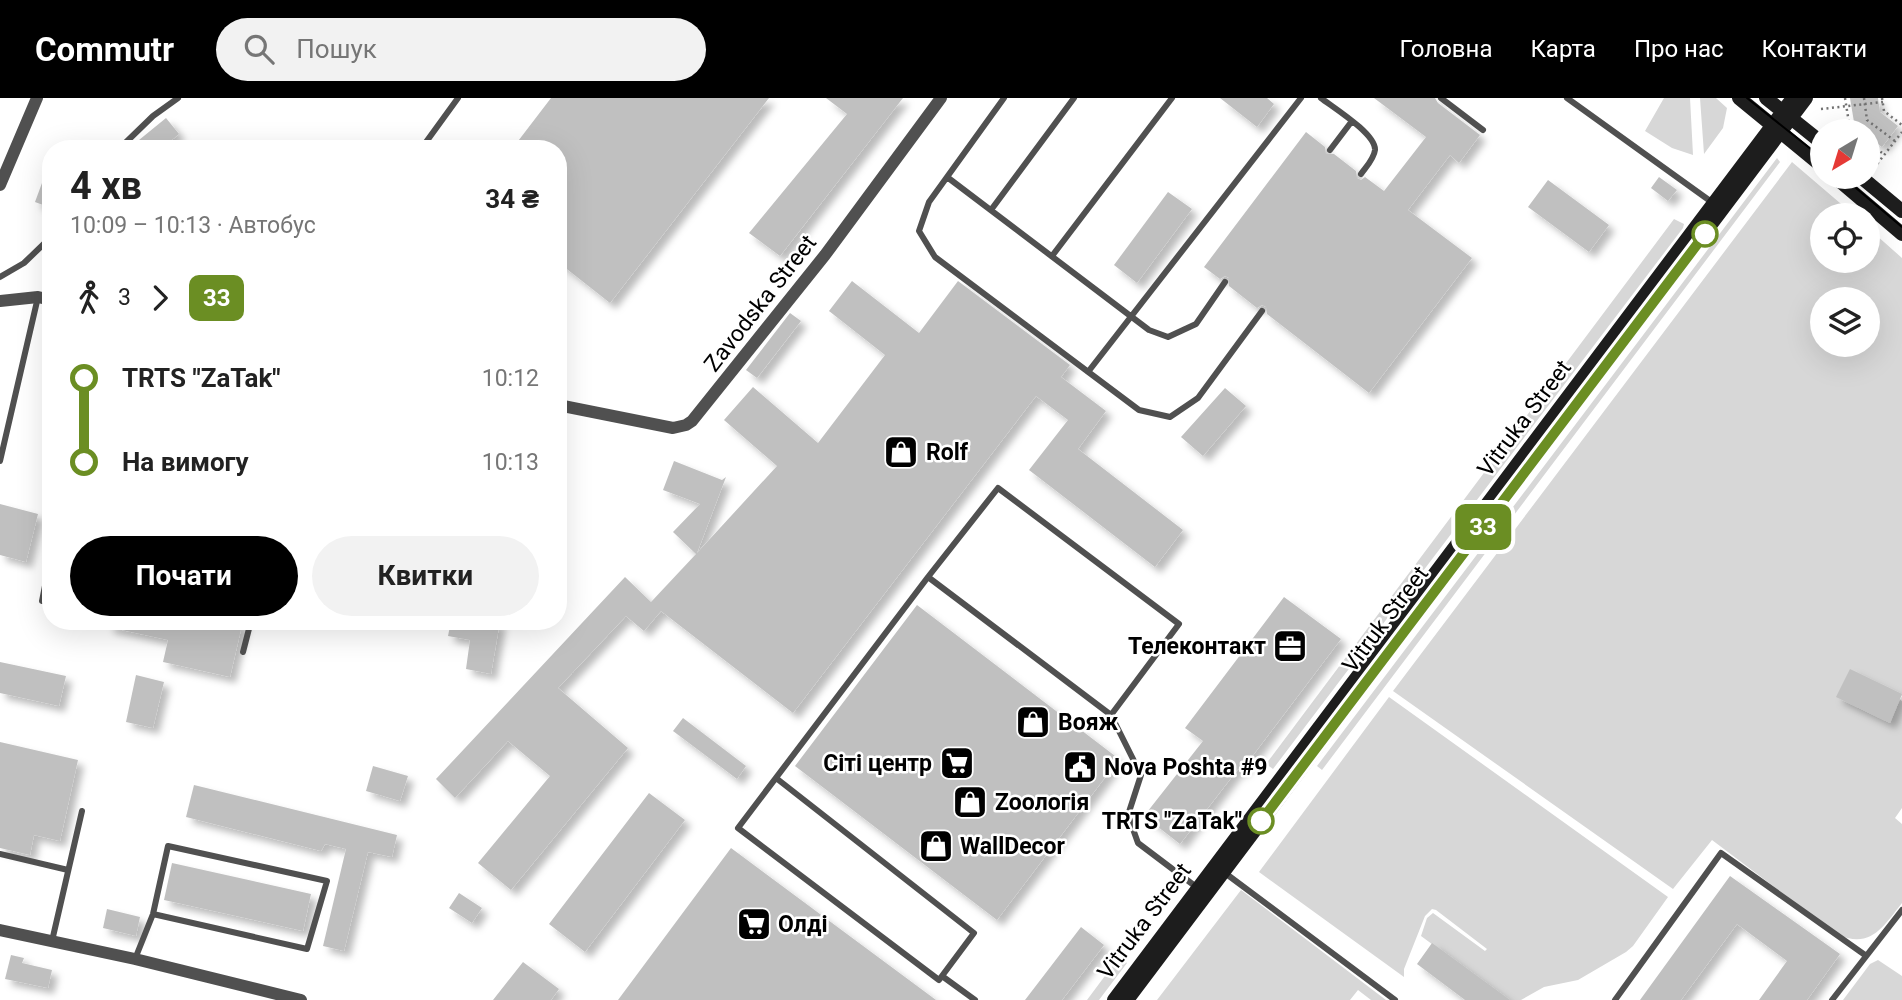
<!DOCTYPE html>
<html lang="uk">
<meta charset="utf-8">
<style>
body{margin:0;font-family:Roboto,sans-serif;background:#f2f2f2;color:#222;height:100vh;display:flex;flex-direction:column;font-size:26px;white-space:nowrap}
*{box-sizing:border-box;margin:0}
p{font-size:23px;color:#767676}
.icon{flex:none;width:38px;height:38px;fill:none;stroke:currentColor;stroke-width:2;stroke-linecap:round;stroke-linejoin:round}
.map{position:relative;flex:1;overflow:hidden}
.drawer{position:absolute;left:42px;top:42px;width:525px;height:490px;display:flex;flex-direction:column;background:#fff;border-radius:28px;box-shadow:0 7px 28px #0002}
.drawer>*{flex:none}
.badge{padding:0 14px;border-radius:10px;font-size:24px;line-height:46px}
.needle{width:46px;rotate:218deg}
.buttons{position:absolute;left:1810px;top:21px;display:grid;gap:14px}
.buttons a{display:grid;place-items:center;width:70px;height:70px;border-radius:50%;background:#fff;box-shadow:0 7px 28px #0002;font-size:35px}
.map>.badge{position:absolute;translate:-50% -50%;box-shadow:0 0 0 4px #fff}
.legs{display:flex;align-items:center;gap:10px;height:77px;padding:0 28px;font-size:23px}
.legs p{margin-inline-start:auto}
.overview{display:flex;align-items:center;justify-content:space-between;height:119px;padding:0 28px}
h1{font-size:38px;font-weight:700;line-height:52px}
.cta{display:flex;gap:14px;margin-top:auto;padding:14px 28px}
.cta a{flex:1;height:80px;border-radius:42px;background:#000;color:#fff;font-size:28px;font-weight:700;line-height:80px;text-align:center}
.cta a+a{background:#f2f2f2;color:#222}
ul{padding:0 28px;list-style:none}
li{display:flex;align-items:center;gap:24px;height:84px;font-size:26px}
li i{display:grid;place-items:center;width:10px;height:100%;margin:0 9px;background:currentColor}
li i::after{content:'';width:18px;height:18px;margin:-9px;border:5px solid;border-radius:50%;background:#fff}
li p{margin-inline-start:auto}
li:first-child i{background:linear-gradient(#0000 50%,currentColor 0)}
li:last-child i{background:linear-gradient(currentColor 50%,#0000 0)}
header{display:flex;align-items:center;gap:42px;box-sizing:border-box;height:98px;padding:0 35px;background:#000;color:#fff}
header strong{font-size:33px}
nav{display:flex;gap:38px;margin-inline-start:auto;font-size:24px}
.search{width:490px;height:63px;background:#f2f2f2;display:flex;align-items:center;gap:18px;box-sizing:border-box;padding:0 24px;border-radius:38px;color:#767676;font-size:26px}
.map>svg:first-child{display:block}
.green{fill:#d7d7d7;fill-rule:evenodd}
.building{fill:#c0c0c0;filter:url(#shadow)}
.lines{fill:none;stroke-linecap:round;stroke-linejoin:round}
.path{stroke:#727272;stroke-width:2.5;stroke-dasharray:2 3.5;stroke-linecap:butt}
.lane{stroke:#505050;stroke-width:6}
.street{stroke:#505050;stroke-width:12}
.secondary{stroke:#1d1d1d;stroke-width:14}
.tram{stroke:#000;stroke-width:2}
.line-1-casing{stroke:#fff;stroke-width:16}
.line-1{stroke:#6b8e23;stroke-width:10}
.stop-1-dot{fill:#fff;stroke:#6b8e23;stroke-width:3.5}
.labels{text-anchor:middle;stroke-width:5;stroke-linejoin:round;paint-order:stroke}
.street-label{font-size:23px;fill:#000;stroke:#fff}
.poi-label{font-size:23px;font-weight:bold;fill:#000;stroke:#fff;text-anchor:start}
.stop-label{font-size:23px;font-weight:bold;fill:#000;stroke:#fff;text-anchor:end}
</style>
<header>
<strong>Commutr</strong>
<div class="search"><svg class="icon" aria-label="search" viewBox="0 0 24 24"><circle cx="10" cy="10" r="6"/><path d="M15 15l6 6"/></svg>Пошук</div>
<nav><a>Головна</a><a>Карта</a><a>Про нас</a><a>Контакти</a></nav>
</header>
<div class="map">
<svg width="1902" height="902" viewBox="0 0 1902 902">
<defs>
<filter id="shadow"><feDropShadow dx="6" dy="6" stdDeviation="3.5" flood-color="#0004"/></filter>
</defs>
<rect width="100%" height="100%" fill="#fff"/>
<path class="green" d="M 1664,0 L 1690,0 L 1693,57 L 1672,50 L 1645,33 Z
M 1700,0 L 1716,0 L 1727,10 L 1723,30 L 1704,56 Z
M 1777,60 L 1780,64 L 1322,672 L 1317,668 Z
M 1792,64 L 1854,117 L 1822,117 L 1822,163 L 1867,163 L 1867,129 L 1902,160 L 1902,597 L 1899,601 L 1902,603 L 1902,710 L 1895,720 L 1902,726 L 1902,805 C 1883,829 1870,852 1837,836 L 1712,742 L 1673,791 L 1393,593 ZM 1822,201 L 1867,201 L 1867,247 L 1822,247 Z
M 1674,121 L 1684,126 L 1683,130 L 1273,671 L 1266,666 Z
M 1389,599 L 1668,799 L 1633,848 L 1626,854 L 1578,882 L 1544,889 L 1521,902 L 1508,902 L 1421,838 L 1427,820 L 1433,815 L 1485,853 L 1487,851 L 1436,812 L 1432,811 L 1425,818 L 1404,871 L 1404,879 L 1259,774 Z
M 1241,792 L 1386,902 L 1371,902 L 1358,892 L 1350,902 L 1157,902 Z
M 1119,859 L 1127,865 L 1099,902 L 1087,902 Z
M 1878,862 L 1902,878 L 1902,902 L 1843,902 L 1870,866 Z"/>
<path class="building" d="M 551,0 L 769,0 L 610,205 L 558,164 L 558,51 L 512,51 Z
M 826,0 L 903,0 L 780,158 L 749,135 L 847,16 Z
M 1220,0 L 1267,0 L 1274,6 L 1257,29 Z
M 1374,0 L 1435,0 L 1438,5 L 1480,37 L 1459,65 L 1450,57 L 1408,112 L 1472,160 L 1369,295 L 1267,216 L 1266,209 L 1262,207 L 1257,210 L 1229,188 L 1229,180 L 1225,178 L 1220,181 L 1204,169 L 1306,34 L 1325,49 L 1326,56 L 1334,56 L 1356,73 L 1357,80 L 1361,82 L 1365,79 L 1384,93 L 1426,39 Z
M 1850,0 L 1878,0 L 1880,14 L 1898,28 L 1882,49 L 1867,38 L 1867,33 L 1858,31 L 1854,24 Z
M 166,20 L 179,36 L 161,51 L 128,51 Z
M 49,66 L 51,66 L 51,110 L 35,104 Z
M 1659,79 L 1677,92 L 1668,103 L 1651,90 Z
M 1548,82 L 1609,127 L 1589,154 L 1528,109 Z
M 1168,94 L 1192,111 L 1137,185 L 1114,167 Z
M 852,183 L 919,235 L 958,183 L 1070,267 L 1061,279 L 1106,313 L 1078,351 L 1183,432 L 1155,469 L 1029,372 L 1068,322 L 1036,298 L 793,615 L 661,513 L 644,533 L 626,518 L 558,590 L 628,650 L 511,792 L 478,765 L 550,678 L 508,643 L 455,700 L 436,681 L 625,479 L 651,504 L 696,456 L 673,434 L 700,406 L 663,392 L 674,363 L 722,382 L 726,379 L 697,455 L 777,368 L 724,322 L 753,289 L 818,345 L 885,257 L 829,213 Z
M 790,215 L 801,223 L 757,280 L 746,272 Z
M 1225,290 L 1246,308 L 1203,358 L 1181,339 Z
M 0,406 L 38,416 L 26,464 L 0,457 Z
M 1284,499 L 1341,541 L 1241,673 L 1238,671 L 1180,746 L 1144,718 L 1203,643 L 1185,630 Z
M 917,507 L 1119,661 L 997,822 L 795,668 Z
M 108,523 L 243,523 L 230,579 L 163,564 L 168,542 L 108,529 Z
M 451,523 L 500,523 L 491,576 L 466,571 L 470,542 L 448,538 Z
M 0,564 L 66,578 L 59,608 L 0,595 Z
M 1850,571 L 1902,596 L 1890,625 L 1836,599 Z
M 136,577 L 164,584 L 153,630 L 126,624 Z
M 683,620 L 746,668 L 737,681 L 673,633 Z
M 0,644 L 78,662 L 60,743 L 34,737 L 30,757 L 0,750 Z
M 373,668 L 408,678 L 400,703 L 366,693 Z
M 194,687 L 397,737 L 392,759 L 368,754 L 344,853 L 323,848 L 346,751 L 325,746 L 321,753 L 186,719 Z
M 649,695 L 685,722 L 585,854 L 549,826 Z
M 731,750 L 936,902 L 618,902 Z
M 172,765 L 311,796 L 303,833 L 164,802 Z
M 1730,778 L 1840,856 L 1807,902 L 1759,902 L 1787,863 L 1737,826 L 1681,902 L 1640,902 Z
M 459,795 L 482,810 L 472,825 L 449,810 Z
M 107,811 L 140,819 L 136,838 L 103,830 Z
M 1081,829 L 1104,847 L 1062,902 L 1025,902 Z
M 1432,845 L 1510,902 L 1465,902 L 1417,866 Z
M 11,857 L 24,860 L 22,865 L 52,872 L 48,890 L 5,881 Z
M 523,864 L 559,891 L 551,902 L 493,902 Z"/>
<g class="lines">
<path class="path" d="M 1845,0 L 1849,25 L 1853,33
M 1864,0 L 1867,22 L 1895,43
M 1882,0 L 1884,13 L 1902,27
M 1821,11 L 1883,4
M 1867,44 L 1885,57
M 1874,70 L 1902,34"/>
<path class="lane" d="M 1004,0 L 929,104 L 919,133 L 935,159 L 1139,312 L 1170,319 L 1198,300 L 1262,213
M 1321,0 C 1334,10 1376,36 1375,52 C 1374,61 1366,69 1361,76
M 1441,0 L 1483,32
M 1567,0 L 1713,105
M 119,51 L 153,18 L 178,0
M 421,51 L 458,0
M 1330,52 L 1352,23
M 947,79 L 1149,232 L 1168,239 L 1196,226 L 1225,184
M 991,112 L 1074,0
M 1052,158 L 1172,0
M 0,179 L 24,165 L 51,139
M 1088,274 L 1301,0
M 0,363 L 38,199
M 51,369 L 45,396 L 51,402
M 42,503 L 51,457
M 243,554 L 251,523
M 1111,617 L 1179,526 L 998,390 L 928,479 L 1111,617 L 1141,677 L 1128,717 L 1138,745 L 1199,791
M 776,680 L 974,835 L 939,882 L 738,730 L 928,479
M 0,756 L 68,772
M 1225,775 L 1395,902
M 52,843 L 82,713
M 135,861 L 153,816 L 168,748 L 327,783 L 307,851 L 153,816
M 942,878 L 975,902
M 1615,902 L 1721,755 L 1865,857
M 1832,902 L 1902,812"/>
<path class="street" d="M 0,87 L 37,0
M 0,203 L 38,199 L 51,202
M 558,307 L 673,330 L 686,327 L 692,323 L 825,157 L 941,0
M 0,832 L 135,861 L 301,902"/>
<path class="secondary" d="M 1739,0 L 1822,68
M 1766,0 L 1822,45
M 1835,79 L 1902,136
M 1861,79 L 1902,113
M 1114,902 L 1793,0
M 1127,902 L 1806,0"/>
<path class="tram" d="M 1747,0 L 1822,60
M 1843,79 L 1902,129"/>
</g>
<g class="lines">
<g class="line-1-casing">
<path id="line-1" d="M 1261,723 L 1705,136"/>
</g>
<use href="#line-1" class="line-1"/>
</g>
<defs>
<g id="shop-square" transform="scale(1.75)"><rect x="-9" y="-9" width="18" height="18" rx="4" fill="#000" stroke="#fff"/><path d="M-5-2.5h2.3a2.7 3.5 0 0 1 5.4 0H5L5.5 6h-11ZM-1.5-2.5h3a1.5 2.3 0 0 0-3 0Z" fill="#fff"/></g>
<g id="office-square" transform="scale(1.75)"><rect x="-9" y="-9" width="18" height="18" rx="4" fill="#000" stroke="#fff"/><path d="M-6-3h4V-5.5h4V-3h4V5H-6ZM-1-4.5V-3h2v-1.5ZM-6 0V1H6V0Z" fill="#fff"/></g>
<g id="supermarket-square" transform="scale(1.75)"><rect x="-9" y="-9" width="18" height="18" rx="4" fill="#000" stroke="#fff"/><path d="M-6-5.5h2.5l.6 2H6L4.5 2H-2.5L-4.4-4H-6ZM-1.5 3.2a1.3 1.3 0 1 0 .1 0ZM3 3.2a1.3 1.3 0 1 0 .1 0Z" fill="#fff"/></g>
<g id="civic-square" transform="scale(1.75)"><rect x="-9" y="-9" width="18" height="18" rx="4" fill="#000" stroke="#fff"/><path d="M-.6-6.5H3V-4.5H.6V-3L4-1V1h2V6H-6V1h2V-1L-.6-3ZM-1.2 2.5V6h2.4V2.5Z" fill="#fff"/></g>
</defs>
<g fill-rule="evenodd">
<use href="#shop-square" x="901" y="354"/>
<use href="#office-square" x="1290" y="548"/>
<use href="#shop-square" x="1033" y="624"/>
<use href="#supermarket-square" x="957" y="665"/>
<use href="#civic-square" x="1080" y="669"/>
<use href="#shop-square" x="970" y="704"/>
<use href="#shop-square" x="936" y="748"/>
<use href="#supermarket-square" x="754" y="826"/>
</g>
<g class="stop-1-dot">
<circle cx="1705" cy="136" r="12"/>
<circle cx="1261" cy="723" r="12"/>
</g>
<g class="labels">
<g class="street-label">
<text transform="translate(760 205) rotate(-52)" y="8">Zavodska Street</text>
<text transform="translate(1524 320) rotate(-53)" y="8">Vitruka Street</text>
<text transform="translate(1385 521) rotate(-53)" y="8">Vitruk Street</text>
<text transform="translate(1144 823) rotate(-53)" y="8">Vitruka Street</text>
</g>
<g class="poi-label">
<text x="926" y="362">Rolf</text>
<text x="1266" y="556" text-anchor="end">Телеконтакт</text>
<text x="1058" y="632">Вояж</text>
<text x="932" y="673" text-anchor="end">Сіті центр</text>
<text x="1104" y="677">Nova Poshta #9</text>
<text x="995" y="712">Zooлогія</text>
<text x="960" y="756">WallDecor</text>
<text x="778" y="834">Олді</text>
</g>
<g class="stop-label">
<text x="1242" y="731">TRTS "ZaTak"</text>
</g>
</g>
</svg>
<div class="buttons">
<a><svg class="needle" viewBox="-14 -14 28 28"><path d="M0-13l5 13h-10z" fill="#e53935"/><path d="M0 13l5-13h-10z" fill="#767676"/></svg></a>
<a><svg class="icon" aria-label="locate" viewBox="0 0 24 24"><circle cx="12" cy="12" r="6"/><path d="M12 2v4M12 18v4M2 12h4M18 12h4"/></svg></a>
<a><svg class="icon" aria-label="layers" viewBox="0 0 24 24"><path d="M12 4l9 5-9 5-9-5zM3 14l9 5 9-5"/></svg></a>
</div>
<b class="badge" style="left:1483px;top:429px;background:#6b8e23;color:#fff">33</b>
<section class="drawer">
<div class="overview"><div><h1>4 хв</h1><p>10:09 – 10:13 · Автобус</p></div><b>34 ₴</b></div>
<div class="legs"><svg class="icon" aria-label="walk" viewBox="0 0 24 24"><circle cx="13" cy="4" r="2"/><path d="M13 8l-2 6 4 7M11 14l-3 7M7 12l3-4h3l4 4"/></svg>3<svg class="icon" aria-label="forward" viewBox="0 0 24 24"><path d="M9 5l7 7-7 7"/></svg><b class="badge" style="background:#6b8e23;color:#fff">33</b></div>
<ul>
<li><i style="color:#6b8e23"></i><b>TRTS &quot;ZaTak&quot;</b><p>10:12</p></li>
<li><i style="color:#6b8e23"></i><b>На вимогу</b><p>10:13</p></li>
</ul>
<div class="cta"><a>Почати</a><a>Квитки</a></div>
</section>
</div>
